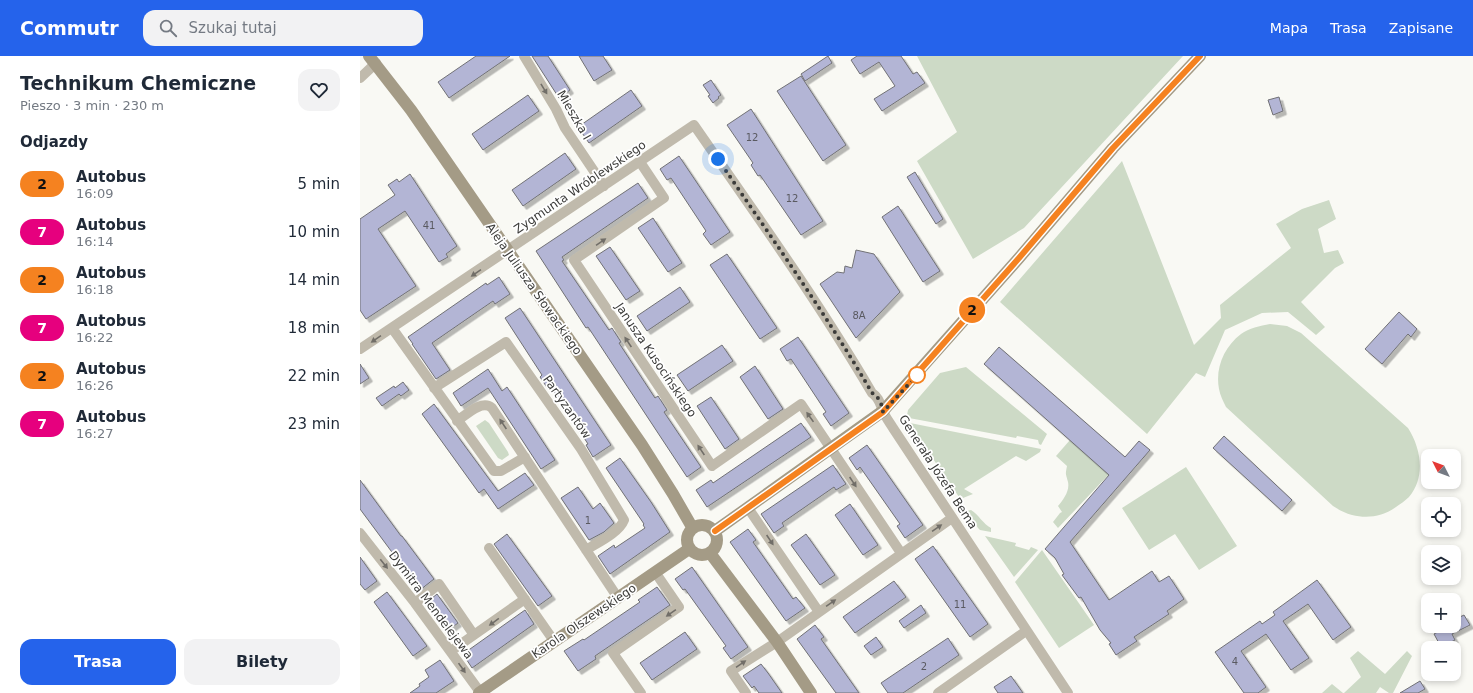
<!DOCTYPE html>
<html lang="pl">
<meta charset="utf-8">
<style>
body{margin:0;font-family:"DejaVu Sans",sans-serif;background:#f2f2f3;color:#1f2937;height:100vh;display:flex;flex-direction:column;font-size:15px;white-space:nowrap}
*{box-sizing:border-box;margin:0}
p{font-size:13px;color:#747a83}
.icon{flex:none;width:22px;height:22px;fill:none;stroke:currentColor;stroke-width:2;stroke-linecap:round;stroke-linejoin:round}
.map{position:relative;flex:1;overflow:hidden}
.panel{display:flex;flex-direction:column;background:#fff;width:360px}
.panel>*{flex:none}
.badge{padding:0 8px;border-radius:13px;font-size:14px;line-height:26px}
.needle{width:26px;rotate:312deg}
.fabs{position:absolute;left:1061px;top:393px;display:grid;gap:8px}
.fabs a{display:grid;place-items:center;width:40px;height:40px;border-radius:8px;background:#fff;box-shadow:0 2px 6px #0003;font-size:20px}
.you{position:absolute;width:20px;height:20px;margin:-10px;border:3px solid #fff;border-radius:50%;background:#1a73e8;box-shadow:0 0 0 6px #1a73e833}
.map>.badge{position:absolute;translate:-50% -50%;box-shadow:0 0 0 2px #fff}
h2{padding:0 20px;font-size:15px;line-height:36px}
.round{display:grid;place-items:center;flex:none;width:42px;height:42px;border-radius:12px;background:#f2f2f3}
.overview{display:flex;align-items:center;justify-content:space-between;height:68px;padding:0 20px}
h1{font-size:19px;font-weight:600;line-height:30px}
.action{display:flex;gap:8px;margin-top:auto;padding:8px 20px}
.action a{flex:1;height:46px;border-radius:12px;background:#2563eb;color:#fff;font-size:16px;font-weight:600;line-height:46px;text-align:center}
.action a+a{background:#f2f2f3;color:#1f2937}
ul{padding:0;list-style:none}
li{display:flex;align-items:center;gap:12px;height:48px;padding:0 20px}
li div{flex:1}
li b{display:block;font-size:15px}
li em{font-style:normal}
li .badge{min-width:44px;font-weight:700;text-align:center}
header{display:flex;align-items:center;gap:24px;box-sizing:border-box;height:56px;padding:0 20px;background:#2563eb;color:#fff}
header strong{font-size:19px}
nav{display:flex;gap:22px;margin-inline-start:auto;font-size:14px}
.search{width:280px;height:36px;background:#f2f2f3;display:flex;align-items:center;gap:10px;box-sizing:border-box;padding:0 14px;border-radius:12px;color:#747a83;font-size:15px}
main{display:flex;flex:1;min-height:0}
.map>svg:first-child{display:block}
.green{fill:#cddac6}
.building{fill:#b3b5d5;stroke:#717175;filter:url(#shadow)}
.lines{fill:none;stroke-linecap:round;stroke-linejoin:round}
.street{stroke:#c0baac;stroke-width:10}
.secondary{stroke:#a49b86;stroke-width:12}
.oneway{fill:#716e68}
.line-casing{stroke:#fff;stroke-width:9}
.line{stroke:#f58220;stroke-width:6}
.walk{stroke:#3c3c3a;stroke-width:4;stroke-dasharray:0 7.2}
.stop-dot{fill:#fff;stroke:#f58220;stroke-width:2}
.labels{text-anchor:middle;stroke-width:3.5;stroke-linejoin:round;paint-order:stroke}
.number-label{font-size:10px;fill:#5a5a61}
.street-label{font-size:12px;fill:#3c3c3a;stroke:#fff}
</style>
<header>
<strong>Commutr</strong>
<div class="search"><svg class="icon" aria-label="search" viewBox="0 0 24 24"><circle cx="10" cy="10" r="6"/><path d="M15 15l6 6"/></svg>Szukaj tutaj</div>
<nav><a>Mapa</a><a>Trasa</a><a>Zapisane</a></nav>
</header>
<main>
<section class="panel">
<div class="overview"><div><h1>Technikum Chemiczne</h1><p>Pieszo · 3 min · 230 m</p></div><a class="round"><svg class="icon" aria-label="heart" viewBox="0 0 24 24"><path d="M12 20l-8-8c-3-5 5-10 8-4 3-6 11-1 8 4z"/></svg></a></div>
<h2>Odjazdy</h2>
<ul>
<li><span class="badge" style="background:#f58220;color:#111">2</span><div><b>Autobus</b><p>16:09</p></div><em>5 min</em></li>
<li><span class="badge" style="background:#e6007e;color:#fff">7</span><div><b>Autobus</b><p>16:14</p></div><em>10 min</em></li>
<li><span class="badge" style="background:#f58220;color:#111">2</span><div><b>Autobus</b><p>16:18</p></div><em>14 min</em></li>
<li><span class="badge" style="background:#e6007e;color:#fff">7</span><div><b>Autobus</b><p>16:22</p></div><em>18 min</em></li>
<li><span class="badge" style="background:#f58220;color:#111">2</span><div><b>Autobus</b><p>16:26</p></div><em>22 min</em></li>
<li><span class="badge" style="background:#e6007e;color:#fff">7</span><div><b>Autobus</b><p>16:27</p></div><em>23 min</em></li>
</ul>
<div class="action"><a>Trasa</a><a>Bilety</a></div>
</section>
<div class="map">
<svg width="1113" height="637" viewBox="0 0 1113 637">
<defs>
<filter id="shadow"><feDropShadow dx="3.5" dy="3.5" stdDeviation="0" flood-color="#0004"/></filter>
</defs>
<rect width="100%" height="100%" fill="#f9f9f4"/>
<path class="green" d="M 557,0 L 823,0 L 664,172 L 613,203 L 557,105 L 597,76 Z
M 762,105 L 834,289 L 861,262 L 860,249 L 931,192 L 916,168 L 942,153 L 969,144 L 976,163 L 958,173 L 964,197 L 978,194 L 984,207 L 975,212 L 941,246 L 965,271 L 956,279 L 928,256 L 902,257 L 865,274 L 845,321 L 836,317 L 787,378 L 640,246 Z
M 910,268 L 927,270 L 941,277 L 1048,372 C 1061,392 1066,421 1049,441 C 1045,445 1040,448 1036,451 C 1024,460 1008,463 992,459 C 985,457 979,454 973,450 L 866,351 C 863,345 860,339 859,333 C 855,312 864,291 881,278 C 889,272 900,270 910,268 Z
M 606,311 L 687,378 L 681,389 L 679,388 L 678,384 L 657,380 L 656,382 L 549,362 L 547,359 L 548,354 L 580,317 Z
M 125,364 L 129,367 L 148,396 L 149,399 L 142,404 L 138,402 L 116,370 Z
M 550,367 L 681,393 L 680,396 L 666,405 L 656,400 L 604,433 L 613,438 L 603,442 L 602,440 L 599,441 L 550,369 Z
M 710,384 L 754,413 L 698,472 L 693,466 L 700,457 L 702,456 L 698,450 C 703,444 710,435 708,426 C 706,417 705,420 707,410 L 696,400 Z
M 826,411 L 877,490 L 839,514 L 815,478 L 789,494 L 762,452 Z
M 611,454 C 619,459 623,468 631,472 L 631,476 L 620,474 L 618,472 L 607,455 Z
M 602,457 L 604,457 L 613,470 L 613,471 L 607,470 L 602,462 Z
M 625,480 L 656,487 L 655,490 L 669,494 L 671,491 L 678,494 L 654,521 Z
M 682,494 L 734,569 L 699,592 L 655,526 Z
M 998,595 L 1025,618 L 1047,595 L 1052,600 L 1033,637 L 1029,637 L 1020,631 L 1016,637 L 984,637 L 1001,621 L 990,602 Z
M 972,628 L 983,637 L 962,637 Z"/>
<path class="building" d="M 116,0 L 150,0 L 89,42 L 78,26 Z
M 172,0 L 188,0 L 210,34 L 199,42 Z
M 219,0 L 243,0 L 252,14 L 234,25 Z
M 468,0 L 472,7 L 445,25 L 441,18 Z
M 497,0 L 541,0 L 553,18 L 557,16 L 565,27 L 522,55 L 514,43 L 535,30 L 519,6 L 500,18 L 491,4 Z
M 441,20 L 486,89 L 463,105 L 417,35 Z
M 351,24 L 361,39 L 358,41 L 359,42 L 353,47 L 348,40 L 350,39 L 343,29 Z
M 271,34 L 282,50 L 229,87 L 218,71 Z
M 168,39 L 179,55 L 123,94 L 112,78 Z
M 919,41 L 923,55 L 913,59 L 908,44 Z
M 391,53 L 463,165 L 441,179 L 400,119 L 398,120 L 391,109 L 393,107 L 367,69 Z
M 205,97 L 216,113 L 163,150 L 152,134 Z
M 319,100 L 370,176 L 351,189 L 343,178 L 346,175 L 311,122 L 307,124 L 300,113 Z
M 555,116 L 583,163 L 576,168 L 547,121 Z
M 50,118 L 97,190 L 86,198 L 88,201 L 79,206 L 45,155 L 18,173 L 56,230 L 6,263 L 0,254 L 0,163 L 35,139 L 28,129 L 37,123 L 39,126 Z
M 278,127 L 288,142 L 202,201 L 204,204 L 202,205 L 249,274 L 252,272 L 261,286 L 259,287 L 295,342 L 298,340 L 307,354 L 304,356 L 341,411 L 327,421 L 228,271 L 226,272 L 176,195 Z
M 538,150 L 580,215 L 563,226 L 522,161 Z
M 293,162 L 322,207 L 308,216 L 278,172 Z
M 250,191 L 280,235 L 266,244 L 236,200 Z
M 496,194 L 514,198 L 540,236 L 496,282 L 460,228 L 477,216 L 484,217 L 485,210 L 492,212 Z
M 367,198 L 417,272 L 400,283 L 350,209 Z
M 139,221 L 150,238 L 135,248 L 133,245 L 72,287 L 90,314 L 76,323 L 52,288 L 53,288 L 48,281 L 126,227 L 127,229 Z
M 320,231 L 330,246 L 287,275 L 277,260 Z
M 160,252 L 251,389 L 233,401 L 226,389 L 228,388 L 191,331 L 188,333 L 180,321 L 182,319 L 145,262 Z
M 1039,256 L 1057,273 L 1051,281 L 1048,278 L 1022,308 L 1005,293 Z
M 438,281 L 489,357 L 471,370 L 463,358 L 466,356 L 431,303 L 427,305 L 420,293 Z
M 362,289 L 373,305 L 328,335 L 317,319 Z
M 639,291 L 765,401 L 779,385 L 790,394 L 710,486 L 749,544 L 792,515 L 799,526 L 809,520 L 824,543 L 807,555 L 809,558 L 774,581 L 777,585 L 756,599 L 749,588 L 751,587 L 740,574 L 721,541 L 719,542 L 702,519 L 704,518 L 695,502 L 685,493 L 749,419 L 624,308 Z
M 0,308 L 9,322 L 0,328 Z
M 395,310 L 423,353 L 408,363 L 380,321 Z
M 128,313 L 142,335 L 147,331 L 195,404 L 181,413 L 128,332 L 101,350 L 93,337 Z
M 43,326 L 49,334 L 41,340 L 39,338 L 22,350 L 16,342 L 34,330 L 35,332 Z
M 351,341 L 379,383 L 365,393 L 337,350 Z
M 74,348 L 138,435 L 165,417 L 174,429 L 138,453 L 124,433 L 119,437 L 62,358 Z
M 441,367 L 451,381 L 347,451 L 336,434 L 351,424 L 353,427 Z
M 864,380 L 932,444 L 922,455 L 853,392 Z
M 507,389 L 563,469 L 545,482 L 537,470 L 540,468 L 500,411 L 497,414 L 489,402 Z
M 260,402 L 291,446 L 310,476 L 250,518 L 238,500 L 254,489 L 255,492 L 285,472 L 283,469 L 284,468 L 246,412 Z
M 473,409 L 486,428 L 476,434 L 474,431 L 422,467 L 424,470 L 414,477 L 401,458 Z
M 0,424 L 41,480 L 42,480 L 74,523 L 60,534 L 0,453 Z
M 218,431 L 233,453 L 240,447 L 254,467 L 244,476 L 229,484 L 201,442 Z
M 490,448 L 518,489 L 503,499 L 475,459 Z
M 388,473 L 396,484 L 393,486 L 433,543 L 436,541 L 445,552 L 426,565 L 370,486 Z
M 147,478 L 192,540 L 178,550 L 134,488 Z
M 446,478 L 475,519 L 460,529 L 431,489 Z
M 573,490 L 628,568 L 610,581 L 555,503 Z
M 0,501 L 17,525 L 5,534 L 0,528 Z
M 332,511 L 388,591 L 371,603 L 363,592 L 366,590 L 325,533 L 323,534 L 315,523 Z
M 957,524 L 991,571 L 973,584 L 948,548 L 923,565 L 949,602 L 931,614 L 906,578 L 881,595 L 906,631 L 898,637 L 884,637 L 855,596 L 900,565 L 902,568 L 915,559 L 913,556 Z
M 534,525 L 546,541 L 495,577 L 483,561 Z
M 297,531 L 310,549 L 235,600 L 236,603 L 218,615 L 204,595 L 223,583 L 224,584 L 280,546 L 278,544 Z
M 27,536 L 67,590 L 53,600 L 14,546 Z
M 77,538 L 98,567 L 86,576 L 65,548 Z
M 561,549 L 566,557 L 544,572 L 539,565 Z
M 1094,550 L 1100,561 L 1104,559 L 1110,569 L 1092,578 L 1095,584 L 1081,591 L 1074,578 L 1089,570 L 1094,570 Z
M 165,554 L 174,568 L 112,612 L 103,598 Z
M 455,569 L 464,581 L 461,583 L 499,637 L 476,637 L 437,583 Z
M 325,576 L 337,593 L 292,624 L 280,607 Z
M 516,581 L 523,591 L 511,599 L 504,590 Z
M 588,582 L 599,599 L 543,637 L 528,637 L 521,627 Z
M 80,604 L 94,625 L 76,637 L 50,637 L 60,630 L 59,628 L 69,621 L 65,614 Z
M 401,608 L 408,617 L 422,637 L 399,637 L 394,630 L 392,632 L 383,620 Z
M 651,620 L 663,637 L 638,637 L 634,631 Z
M 1060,625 L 1065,633 L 1058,637 L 1040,637 Z"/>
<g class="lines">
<path class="street" d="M 164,0 L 196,53 L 205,72 L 244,130
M 0,22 L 16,7
M 280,106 L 304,142 L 214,204 L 352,410 L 441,348 L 541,497
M 32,272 L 134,415 L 141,415 L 165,401
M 0,293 L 334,69 C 395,157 458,245 512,337 C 520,342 520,349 524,357 C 526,362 530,367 533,372 L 708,637
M 74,332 L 146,286 L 221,393 L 264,464 C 259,477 237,487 226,494
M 97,365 C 106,359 122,343 132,352 L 258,542
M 388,452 L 459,556
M 0,477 L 55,547 L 120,636
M 129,492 L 194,585
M 55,547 L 79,528 L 114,579
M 91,595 L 165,543
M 281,637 L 253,597 L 319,551 L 295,516
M 386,637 L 371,615 L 417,586 L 592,462
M 578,637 L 666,575"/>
<path class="secondary" d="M 9,0 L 51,54 L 282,389 L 313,438 L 332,471
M327 484a15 15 0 1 1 30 0a15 15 0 1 1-30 0Z
M 355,475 L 523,355 L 659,202 L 753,92 L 840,0
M 350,497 L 417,586 L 451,637
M 119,637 L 329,493"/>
</g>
<defs><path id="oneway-solid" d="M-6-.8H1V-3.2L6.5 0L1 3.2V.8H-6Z"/></defs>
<g class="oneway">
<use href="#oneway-solid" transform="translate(184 33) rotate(59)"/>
<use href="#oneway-solid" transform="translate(241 186) rotate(-34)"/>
<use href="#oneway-solid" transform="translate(116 217) rotate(146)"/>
<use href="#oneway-solid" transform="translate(16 283) rotate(146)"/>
<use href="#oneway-solid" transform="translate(268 286) rotate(-124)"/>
<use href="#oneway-solid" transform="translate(450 361) rotate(-125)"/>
<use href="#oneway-solid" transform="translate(143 368) rotate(-124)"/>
<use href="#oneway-solid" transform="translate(341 394) rotate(-124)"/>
<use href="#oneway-solid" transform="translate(493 426) rotate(56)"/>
<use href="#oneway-solid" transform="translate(577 472) rotate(-35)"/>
<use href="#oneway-solid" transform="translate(410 484) rotate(56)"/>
<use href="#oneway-solid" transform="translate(24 508) rotate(52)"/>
<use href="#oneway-solid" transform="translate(471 547) rotate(-35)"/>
<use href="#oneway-solid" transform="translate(311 557) rotate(145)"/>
<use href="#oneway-solid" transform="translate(134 566) rotate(144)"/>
<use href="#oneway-solid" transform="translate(381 608) rotate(-34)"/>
<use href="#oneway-solid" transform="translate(102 612) rotate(55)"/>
</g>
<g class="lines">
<g class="line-casing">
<path id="line" d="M 355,475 L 523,356 L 659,202 L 753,92 L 840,0"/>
</g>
<use href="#line" class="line"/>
<path class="walk" d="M 358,103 C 410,180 465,256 512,337 C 519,341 522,348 523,356 L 557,319"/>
</g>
<circle class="stop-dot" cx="557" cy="319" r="8"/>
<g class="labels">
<g class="number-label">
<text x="392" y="85">12</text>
<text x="432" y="146">12</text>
<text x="69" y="173">41</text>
<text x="499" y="263">8A</text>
<text x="228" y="468">1</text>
<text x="600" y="552">11</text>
<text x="875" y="609">4</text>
<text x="564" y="614">2</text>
</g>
<g class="street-label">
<text transform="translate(214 59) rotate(60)" y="4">Mieszka I</text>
<text transform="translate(220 131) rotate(-34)" y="4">Zygmunta Wróblewskiego</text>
<text transform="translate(174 233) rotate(55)" y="4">Aleja Juliusza Słowackiego</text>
<text transform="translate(296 304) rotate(56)" y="4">Janusza Kusocińskiego</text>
<text transform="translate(207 351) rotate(55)" y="4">Partyzantów</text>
<text transform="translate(578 416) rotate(57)" y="4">Generała Józefa Bema</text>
<text transform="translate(71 549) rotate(53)" y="4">Dymitra Mendelejewa</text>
<text transform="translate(224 565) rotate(-34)" y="4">Karola Olszewskiego</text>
</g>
</g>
</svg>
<div class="fabs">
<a><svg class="needle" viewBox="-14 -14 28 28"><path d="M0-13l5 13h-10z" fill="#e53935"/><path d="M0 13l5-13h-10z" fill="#747a83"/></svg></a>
<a><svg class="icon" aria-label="locate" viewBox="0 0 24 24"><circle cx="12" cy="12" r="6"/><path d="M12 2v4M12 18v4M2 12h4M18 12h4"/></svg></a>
<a><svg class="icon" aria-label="layers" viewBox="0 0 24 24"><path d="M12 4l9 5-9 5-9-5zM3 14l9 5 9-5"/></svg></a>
<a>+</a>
<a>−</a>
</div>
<div class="you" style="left:358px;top:103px"></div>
<b class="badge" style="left:612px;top:254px;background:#f58220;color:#111">2</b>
</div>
</main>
